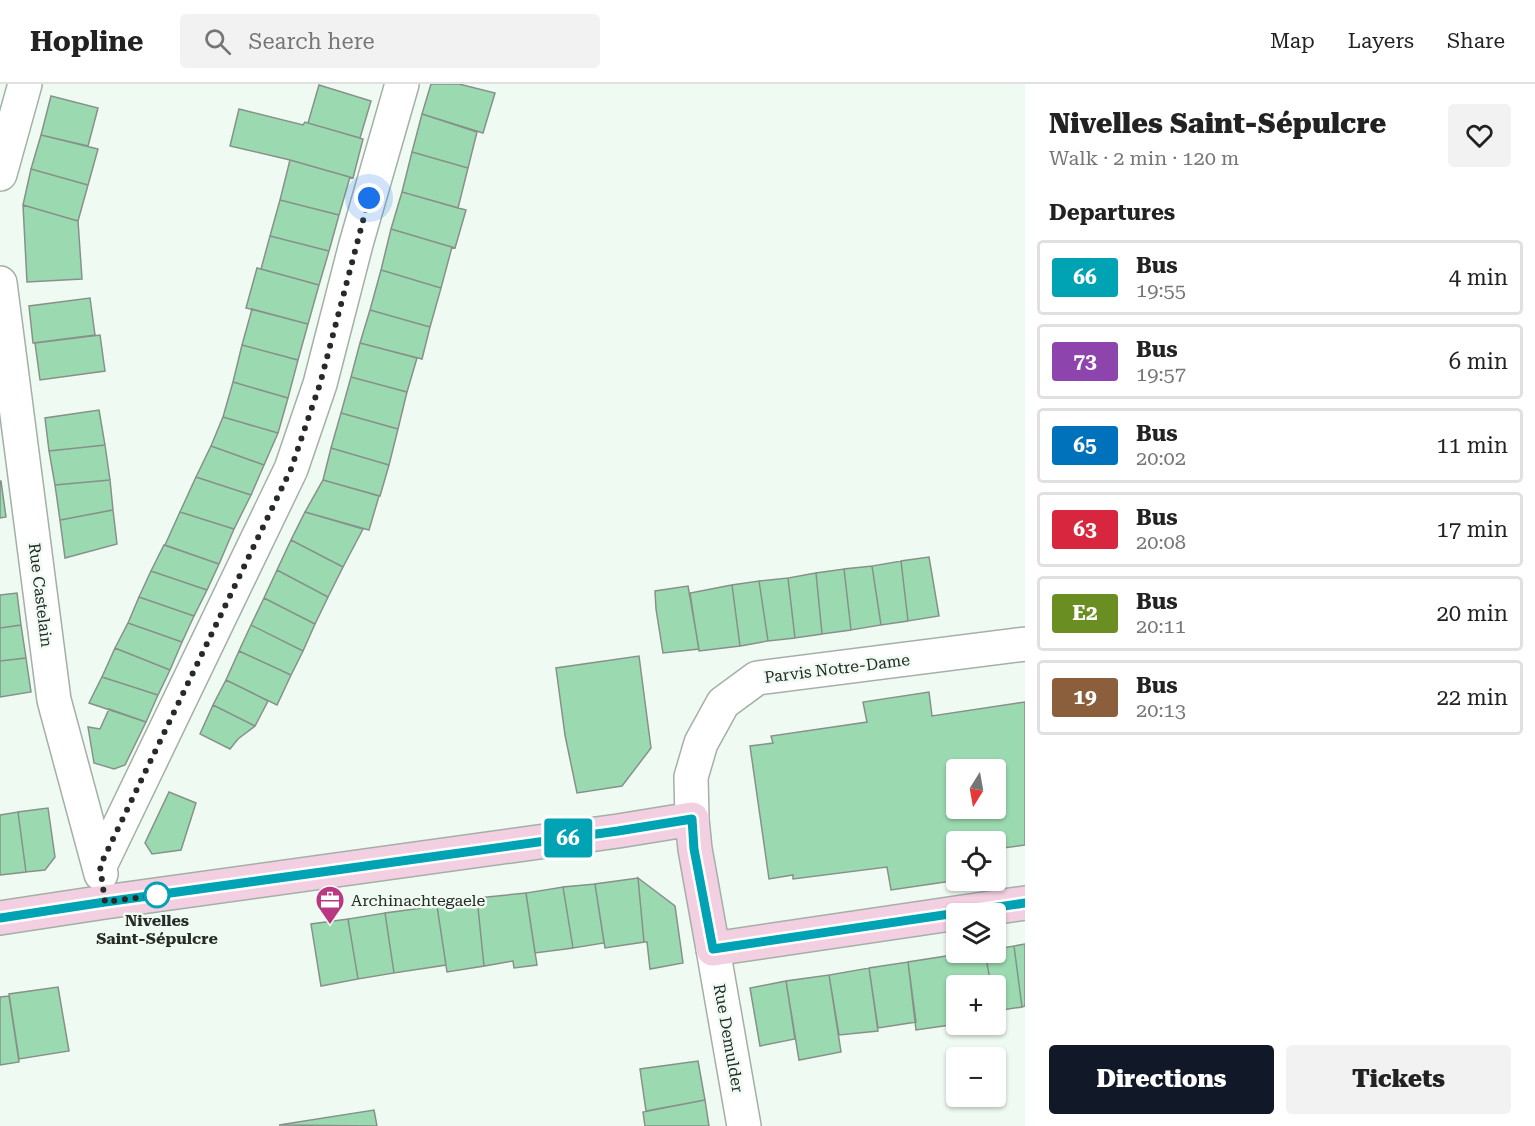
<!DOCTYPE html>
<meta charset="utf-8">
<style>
body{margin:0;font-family:"Roboto Serif",serif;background:#f2f2f2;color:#222;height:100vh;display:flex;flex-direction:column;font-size:22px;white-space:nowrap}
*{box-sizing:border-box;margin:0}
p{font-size:20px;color:#767676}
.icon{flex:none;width:33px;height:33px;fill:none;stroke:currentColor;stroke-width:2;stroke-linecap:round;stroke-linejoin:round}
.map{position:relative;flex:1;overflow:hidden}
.sheet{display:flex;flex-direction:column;background:#fff;width:510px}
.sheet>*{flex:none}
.badge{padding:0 12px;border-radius:4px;font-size:21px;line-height:39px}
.needle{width:39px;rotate:191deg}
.controls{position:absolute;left:946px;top:675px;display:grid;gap:12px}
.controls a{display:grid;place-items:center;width:60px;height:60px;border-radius:6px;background:#fff;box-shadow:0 2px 4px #0004;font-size:30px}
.you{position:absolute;width:30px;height:30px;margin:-15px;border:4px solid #fff;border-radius:50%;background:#1a73e8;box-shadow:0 0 0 9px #1a73e833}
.map>.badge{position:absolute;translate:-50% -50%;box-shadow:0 0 0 3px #fff}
h2{padding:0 24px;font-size:22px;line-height:54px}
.round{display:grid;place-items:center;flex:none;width:63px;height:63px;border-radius:6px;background:#f2f2f2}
.summary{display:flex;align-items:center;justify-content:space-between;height:102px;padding:0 24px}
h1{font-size:28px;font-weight:800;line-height:45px}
.primary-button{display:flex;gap:12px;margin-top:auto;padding:12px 24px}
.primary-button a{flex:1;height:69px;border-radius:6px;background:#111827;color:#fff;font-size:24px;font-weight:800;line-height:69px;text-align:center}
.primary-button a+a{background:#f2f2f2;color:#222}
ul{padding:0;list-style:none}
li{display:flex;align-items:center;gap:18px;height:75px;margin:0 12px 9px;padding:0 12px;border:3px solid #e0e0e0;border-radius:6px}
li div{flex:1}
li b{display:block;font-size:22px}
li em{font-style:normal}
li .badge{min-width:66px;font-weight:700;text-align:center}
header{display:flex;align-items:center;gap:36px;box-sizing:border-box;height:84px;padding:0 30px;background:#fff;border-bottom:2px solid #e0e0e0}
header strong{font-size:28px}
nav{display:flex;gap:33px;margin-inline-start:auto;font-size:21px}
.search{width:420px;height:54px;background:#f2f2f2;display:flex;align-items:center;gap:15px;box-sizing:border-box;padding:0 21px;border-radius:6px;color:#767676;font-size:22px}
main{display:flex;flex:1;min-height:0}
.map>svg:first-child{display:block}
.building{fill:#9bdab0;stroke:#87918a;stroke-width:1.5;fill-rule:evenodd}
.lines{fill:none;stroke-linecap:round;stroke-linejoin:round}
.street-casing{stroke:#a5afa8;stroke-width:36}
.secondary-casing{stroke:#a5afa8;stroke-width:36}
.street{stroke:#fff;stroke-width:33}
.secondary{stroke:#f2cfe1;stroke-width:33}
.line-casing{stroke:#fff;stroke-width:14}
.line{stroke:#00a3b4;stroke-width:9}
.walk{stroke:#272b28;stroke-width:6;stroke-dasharray:0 10.8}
.stop-dot{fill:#fff;stroke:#00a3b4;stroke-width:3}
.labels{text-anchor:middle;stroke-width:5;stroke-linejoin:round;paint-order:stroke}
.street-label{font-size:16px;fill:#272b28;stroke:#effbf2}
.poi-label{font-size:16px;fill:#272b28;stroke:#effbf2;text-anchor:start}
.stop-label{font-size:16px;font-weight:bold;fill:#272b28;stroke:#effbf2}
</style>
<header>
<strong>Hopline</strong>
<div class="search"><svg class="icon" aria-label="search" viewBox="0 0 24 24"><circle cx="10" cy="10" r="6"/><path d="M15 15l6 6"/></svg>Search here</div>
<nav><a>Map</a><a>Layers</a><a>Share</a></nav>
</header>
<main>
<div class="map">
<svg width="1025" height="1042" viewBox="0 0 1025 1042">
<rect width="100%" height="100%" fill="#effbf2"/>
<path class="building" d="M 431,0 L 459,0 L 495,9 L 483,49 L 422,30 Z
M 319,1 L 371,17 L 360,54 L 308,39 Z
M 51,12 L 98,24 L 88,62 L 41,51 Z
M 239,25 L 303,41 L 305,38 L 363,55 L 353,94 L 290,76 L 230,62 Z
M 422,30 L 477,48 L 468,84 L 412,68 Z
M 41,51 L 98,65 L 88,101 L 31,85 Z
M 412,68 L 468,84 L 458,124 L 402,108 Z
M 290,76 L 350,93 L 339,131 L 280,116 Z
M 31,85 L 88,101 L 78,137 L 23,121 Z
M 402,108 L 466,126 L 455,164 L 391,145 Z
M 280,116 L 339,131 L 329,167 L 270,152 Z
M 23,121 L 78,137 L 82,195 L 27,198 Z
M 391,145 L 452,163 L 441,204 L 381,186 Z
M 270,152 L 329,167 L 319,201 L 261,185 Z
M 257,184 L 319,201 L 308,240 L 246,224 Z
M 381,186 L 441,204 L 430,243 L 370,226 Z
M 90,214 L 95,251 L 33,259 L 29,222 Z
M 252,225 L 308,240 L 298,276 L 242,261 Z
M 370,226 L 430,243 L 422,275 L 360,259 Z
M 100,251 L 105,287 L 40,296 L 35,259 Z
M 360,259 L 417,274 L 407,308 L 351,293 Z
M 242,261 L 298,276 L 288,314 L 233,298 Z
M 351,293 L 407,308 L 398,345 L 341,329 Z
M 233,298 L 288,314 L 278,349 L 223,333 Z
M 99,326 L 105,361 L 49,367 L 45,334 Z
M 341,329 L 398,345 L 389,381 L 331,364 Z
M 223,333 L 278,349 L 264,381 L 211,362 Z
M 105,361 L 110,396 L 55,401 L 49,367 Z
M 211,362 L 264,381 L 251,411 L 196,393 Z
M 331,364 L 389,381 L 380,412 L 323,396 Z
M 196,393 L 251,411 L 234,445 L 180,428 Z
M 110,396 L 113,426 L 60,436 L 55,401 Z
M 323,396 L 379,412 L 369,446 L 305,428 Z
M 1,397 L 6,433 L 0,434 L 0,397 Z
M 113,426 L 117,460 L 65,474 L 60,436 Z
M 180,428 L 234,445 L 219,480 L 165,461 Z
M 305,428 L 363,445 L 343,483 L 291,456 Z
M 291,456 L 343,483 L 328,513 L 277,486 Z
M 164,461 L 219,480 L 207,506 L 151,487 Z
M 929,473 L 939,532 L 908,537 L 901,477 Z
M 901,477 L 908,537 L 881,541 L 872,482 Z
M 872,482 L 881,541 L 851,546 L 844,485 Z
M 844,485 L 851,546 L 822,550 L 816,489 Z
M 277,486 L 328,513 L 315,540 L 264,514 Z
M 151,487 L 207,506 L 194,532 L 139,513 Z
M 816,489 L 822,550 L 795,554 L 788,494 Z
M 788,494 L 795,554 L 768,557 L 759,497 Z
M 759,497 L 768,557 L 740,562 L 732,501 Z
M 732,501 L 740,562 L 699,567 L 690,509 Z
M 688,502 L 699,565 L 663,569 L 656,525 L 655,507 Z
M 17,509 L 21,541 L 0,544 L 0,511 Z
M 139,513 L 194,532 L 182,558 L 128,539 Z
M 264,514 L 315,540 L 303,567 L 251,541 Z
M 128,539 L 182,558 L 170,586 L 115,564 Z
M 21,541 L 26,574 L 0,577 L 0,544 Z
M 251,541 L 303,567 L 291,591 L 239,567 Z
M 115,564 L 170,586 L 158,611 L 102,593 Z
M 239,567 L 291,591 L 277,621 L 226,596 Z
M 639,572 L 651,664 L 622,702 L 577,709 L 565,651 L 556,584 Z
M 26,574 L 31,608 L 0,613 L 0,577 Z
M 102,593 L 158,611 L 146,638 L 89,619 Z
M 226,596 L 268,617 L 255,642 L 213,621 Z
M 929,608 L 932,632 L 1025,618 L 1025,761 L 996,765 L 996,758 L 957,758 L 957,770 L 955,771 L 958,796 L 891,806 L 887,783 L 793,795 L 793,791 L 769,795 L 750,662 L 773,659 L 771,652 L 867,638 L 863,618 ZM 957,686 L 996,686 L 996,724 L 957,724 Z
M 213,621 L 255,642 L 238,655 L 230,665 L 200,650 Z
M 109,625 L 146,638 L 125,681 L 114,685 L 94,679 L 88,643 L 100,645 Z
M 169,708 L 196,719 L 181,766 L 152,770 L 145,759 Z
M 48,724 L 55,773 L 45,786 L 26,788 L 18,728 Z
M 18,728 L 26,788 L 0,791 L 0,731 Z
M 638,794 L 644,858 L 605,864 L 595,800 Z
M 638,794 L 675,822 L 683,879 L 650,885 L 647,858 L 644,858 Z
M 595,800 L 604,859 L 573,864 L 563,803 Z
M 563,803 L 573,864 L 535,869 L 526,809 Z
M 526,809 L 537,881 L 514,884 L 513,877 L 484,882 L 477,814 Z
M 477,814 L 484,882 L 447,888 L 437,822 Z
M 437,822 L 446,881 L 394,889 L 385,829 Z
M 385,829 L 394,889 L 358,895 L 348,835 Z
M 348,835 L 358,895 L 321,902 L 311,840 Z
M 1025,860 L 1025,922 L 1022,923 L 1014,862 Z
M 1014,862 L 1022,923 L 996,927 L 996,902 L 991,902 L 985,868 L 996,868 L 996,865 Z
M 972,868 L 985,868 L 991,902 L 957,902 L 957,940 L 916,946 L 908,878 Z
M 908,878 L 916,938 L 878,944 L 869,884 Z
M 869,884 L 878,947 L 839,951 L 829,891 Z
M 829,891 L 841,968 L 799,976 L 786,897 Z
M 786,897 L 795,955 L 760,962 L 750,904 Z
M 58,903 L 69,967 L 19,975 L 9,910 Z
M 9,912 L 19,978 L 0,981 L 0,913 Z
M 698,977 L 705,1016 L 646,1027 L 640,985 Z
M 705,1016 L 709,1042 L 645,1042 L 643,1028 Z
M 374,1026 L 377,1042 L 279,1041 Z"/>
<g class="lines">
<g class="street-casing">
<path id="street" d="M 0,90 L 25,0
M 0,199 L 54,616 L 101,790
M 692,735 L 691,693 L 701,659 L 723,619 L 757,594 L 1025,560
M 100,782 L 291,385 L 320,300 L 356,160 L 402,0
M 713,865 L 744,1042"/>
</g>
<g class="secondary-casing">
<path id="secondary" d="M 0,834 L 105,818 L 618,747 L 692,735 L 695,765 L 713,865 L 1025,819"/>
</g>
<use href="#street" class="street"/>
<use href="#secondary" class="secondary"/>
</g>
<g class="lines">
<g class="line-casing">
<path id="line" d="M 0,834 L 105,818 L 618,747 L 692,735 L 694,765 L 713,865 L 1025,819"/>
</g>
<use href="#line" class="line"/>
<path class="walk" d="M 157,811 L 105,818 L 100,782 L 291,385 L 320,300 L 369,114"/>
</g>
<defs>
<g id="office-pin" transform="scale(1.5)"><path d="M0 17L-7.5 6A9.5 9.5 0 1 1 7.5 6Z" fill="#ba3881" stroke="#effbf2"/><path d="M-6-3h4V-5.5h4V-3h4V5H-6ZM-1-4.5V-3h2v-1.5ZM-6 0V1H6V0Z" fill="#fff"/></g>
</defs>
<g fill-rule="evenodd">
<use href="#office-pin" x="330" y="816"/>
</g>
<circle class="stop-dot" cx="157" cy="811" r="12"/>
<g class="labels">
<g class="street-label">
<text transform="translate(41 511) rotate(83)" y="6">Rue Castelain</text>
<text transform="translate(837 584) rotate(-7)" y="6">Parvis Notre-Dame</text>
<text transform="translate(729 954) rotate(80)" y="6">Rue Demulder</text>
</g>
<g class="poi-label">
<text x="351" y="822">Archinachtegaele</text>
</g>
<g class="stop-label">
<text x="157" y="842">Nivelles<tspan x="157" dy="18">Saint-Sépulcre</tspan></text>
</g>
</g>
</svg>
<div class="controls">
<a><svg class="needle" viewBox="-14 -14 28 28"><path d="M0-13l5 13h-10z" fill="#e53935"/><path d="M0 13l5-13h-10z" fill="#767676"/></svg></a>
<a><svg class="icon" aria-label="locate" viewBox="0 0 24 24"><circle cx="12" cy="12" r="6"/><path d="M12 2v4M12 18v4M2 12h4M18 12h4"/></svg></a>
<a><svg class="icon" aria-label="layers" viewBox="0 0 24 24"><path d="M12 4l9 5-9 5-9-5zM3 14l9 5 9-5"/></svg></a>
<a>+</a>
<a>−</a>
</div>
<div class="you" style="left:369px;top:114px"></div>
<b class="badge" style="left:568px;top:754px;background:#00a3b4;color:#fff">66</b>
</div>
<section class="sheet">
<div class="summary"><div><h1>Nivelles Saint-Sépulcre</h1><p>Walk · 2 min · 120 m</p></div><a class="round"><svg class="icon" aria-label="heart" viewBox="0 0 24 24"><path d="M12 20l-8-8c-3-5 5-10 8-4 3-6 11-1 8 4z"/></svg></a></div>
<h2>Departures</h2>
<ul>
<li><span class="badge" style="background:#00a3b4;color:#fff">66</span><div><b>Bus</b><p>19:55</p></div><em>4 min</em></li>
<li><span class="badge" style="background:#8e44ad;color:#fff">73</span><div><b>Bus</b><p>19:57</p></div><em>6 min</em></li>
<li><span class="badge" style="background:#0072bc;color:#fff">65</span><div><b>Bus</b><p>20:02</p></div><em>11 min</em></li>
<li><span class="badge" style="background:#d7263d;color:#fff">63</span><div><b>Bus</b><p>20:08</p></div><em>17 min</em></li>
<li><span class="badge" style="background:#6b8e23;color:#fff">E2</span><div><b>Bus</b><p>20:11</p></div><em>20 min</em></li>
<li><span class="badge" style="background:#8b5e3c;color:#fff">19</span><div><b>Bus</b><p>20:13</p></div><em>22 min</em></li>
</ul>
<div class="primary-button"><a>Directions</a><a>Tickets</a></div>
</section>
</main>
